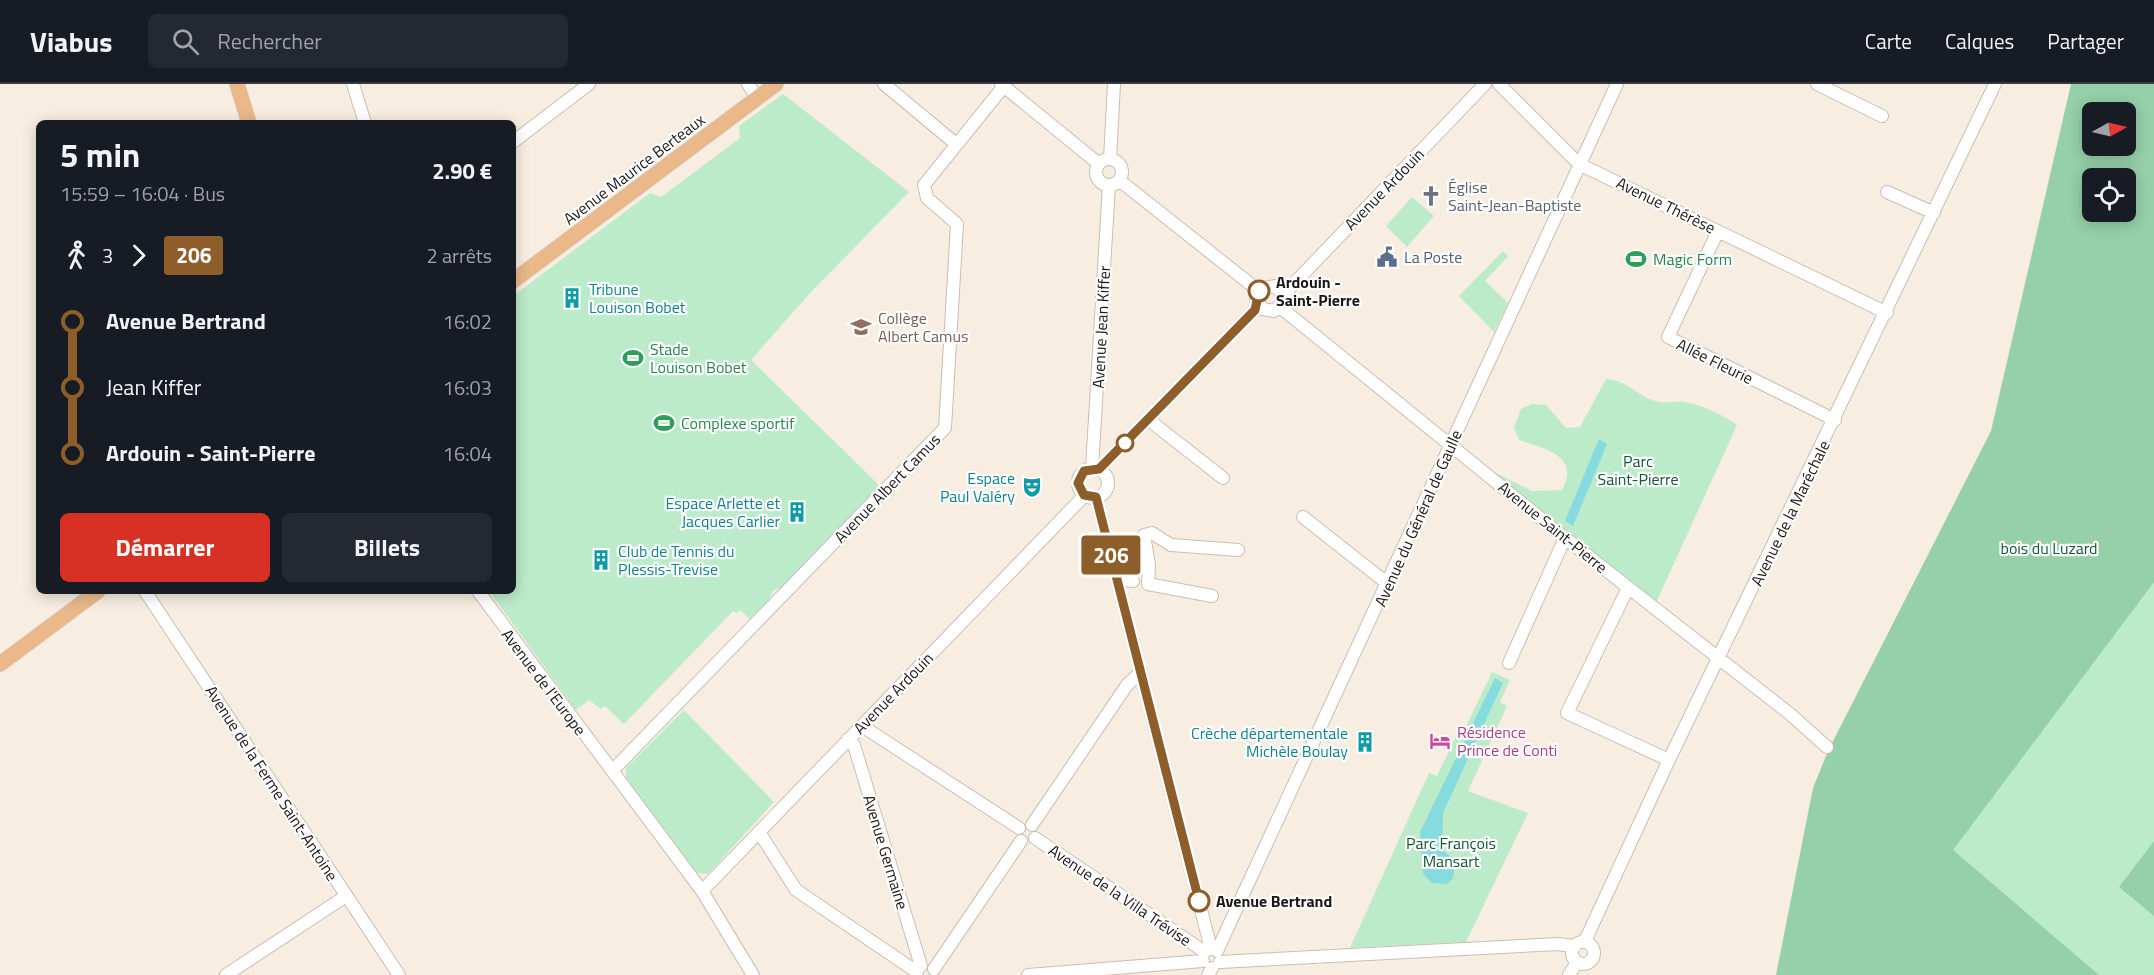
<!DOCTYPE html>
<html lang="fr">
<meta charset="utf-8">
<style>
body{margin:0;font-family:"Titillium Web",sans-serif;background:#242831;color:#f1f3f6;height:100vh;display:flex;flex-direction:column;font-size:22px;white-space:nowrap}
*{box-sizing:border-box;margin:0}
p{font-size:20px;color:#9ea1a6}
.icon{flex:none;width:33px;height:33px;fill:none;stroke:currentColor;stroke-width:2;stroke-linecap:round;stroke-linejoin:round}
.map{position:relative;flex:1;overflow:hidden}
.details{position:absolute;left:36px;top:36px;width:480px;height:474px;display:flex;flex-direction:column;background:#171b24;border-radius:9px;box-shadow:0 3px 15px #0003}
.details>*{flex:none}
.badge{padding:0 12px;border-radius:4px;font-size:21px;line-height:39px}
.needle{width:39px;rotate:82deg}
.controls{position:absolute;left:2082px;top:18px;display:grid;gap:12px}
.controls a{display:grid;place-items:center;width:54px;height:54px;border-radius:9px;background:#171b24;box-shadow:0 3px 15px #0003;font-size:30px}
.map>.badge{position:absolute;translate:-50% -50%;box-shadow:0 0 0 3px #fff}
.legs{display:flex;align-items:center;gap:9px;height:66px;padding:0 24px;font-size:20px}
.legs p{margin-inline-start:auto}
.overview{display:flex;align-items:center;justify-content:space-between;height:102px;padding:0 24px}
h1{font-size:33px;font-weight:700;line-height:45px}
.action{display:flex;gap:12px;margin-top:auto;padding:12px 24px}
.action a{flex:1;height:69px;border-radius:9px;background:#d93025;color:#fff;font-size:24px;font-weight:700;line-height:69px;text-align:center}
.action a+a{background:#242831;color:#f1f3f6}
ul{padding:0 24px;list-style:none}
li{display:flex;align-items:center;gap:21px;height:66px;font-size:22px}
li i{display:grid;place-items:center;width:9px;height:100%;margin:0 8px;background:currentColor}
li i::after{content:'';width:15px;height:15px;margin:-8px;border:4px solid;border-radius:50%;background:#171b24}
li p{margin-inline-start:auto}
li:first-child i{background:linear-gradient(#0000 50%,currentColor 0)}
li:last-child i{background:linear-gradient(currentColor 50%,#0000 0)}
header{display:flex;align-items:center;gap:36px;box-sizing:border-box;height:84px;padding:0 30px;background:#171b24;border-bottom:2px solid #363941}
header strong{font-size:28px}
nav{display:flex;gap:33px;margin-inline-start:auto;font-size:21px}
.search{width:420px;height:54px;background:#242831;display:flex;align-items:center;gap:15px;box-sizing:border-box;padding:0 21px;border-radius:9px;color:#9ea1a6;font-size:22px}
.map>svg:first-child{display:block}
.green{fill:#bcebca}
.forest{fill:#95d0a8;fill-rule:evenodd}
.water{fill:#85dbdd}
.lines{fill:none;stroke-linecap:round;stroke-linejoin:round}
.minor-casing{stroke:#c8bfb2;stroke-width:14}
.major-casing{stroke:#d1d1d0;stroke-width:16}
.minor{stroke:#fff;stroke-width:12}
.major{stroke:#eab889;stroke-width:15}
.line-1-casing{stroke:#fff;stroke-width:14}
.line-1{stroke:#8d5e2a;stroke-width:9}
.stop-1-dot{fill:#fff;stroke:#8d5e2a;stroke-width:3}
.labels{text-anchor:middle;stroke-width:4.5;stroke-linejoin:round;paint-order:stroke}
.street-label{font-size:16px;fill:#1b1713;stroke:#fff}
.worship-label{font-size:16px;fill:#5b616d;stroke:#fff;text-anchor:start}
.service-label{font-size:16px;fill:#4e5e75;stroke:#fff;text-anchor:start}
.leisure-label{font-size:16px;fill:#27864d;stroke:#fff;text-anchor:start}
.stop-label{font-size:16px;font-weight:bold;fill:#1b1713;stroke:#fff;text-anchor:start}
.culture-label{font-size:16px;fill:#0d838f;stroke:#fff;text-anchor:end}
.education-label{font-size:16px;fill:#785e54;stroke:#fff;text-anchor:start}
.park-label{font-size:16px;fill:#135732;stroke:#fff}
.hotel-label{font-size:16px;fill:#b23c85;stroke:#fff;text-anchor:start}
</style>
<header>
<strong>Viabus</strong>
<div class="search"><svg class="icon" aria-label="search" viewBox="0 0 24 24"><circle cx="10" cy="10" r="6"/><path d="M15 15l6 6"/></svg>Rechercher</div>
<nav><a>Carte</a><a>Calques</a><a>Partager</a></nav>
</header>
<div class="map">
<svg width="2154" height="891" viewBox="0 0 2154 891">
<rect width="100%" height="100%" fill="#f7ede0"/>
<path class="green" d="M 783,10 L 909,108 L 809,210 L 751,276 L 880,402 L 784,502 L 773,507 L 768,518 L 751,536 L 740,526 L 737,529 L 733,527 L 624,640 L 605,622 L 601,625 L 589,616 L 576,626 L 489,507 L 513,507 L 513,212 L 650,109 L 661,113 L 740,54 L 739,42 Z
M 1412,113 L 1434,132 L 1407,163 L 1386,142 Z
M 1503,167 L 1508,172 L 1485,197 L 1508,219 L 1494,248 L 1459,212 Z
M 1606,295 C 1624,295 1636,310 1652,316 C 1664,321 1674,316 1685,318 C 1702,321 1723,331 1737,341 L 1655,521 L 1492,392 L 1494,388 L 1532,407 L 1562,406 C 1581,371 1544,365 1519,356 L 1514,343 L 1521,325 L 1532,320 L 1546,321 L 1566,344 L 1580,343 Z
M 2154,471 L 2154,891 L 2099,891 L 1950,770 Z
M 1492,588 L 1510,596 L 1500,618 L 1507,622 L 1468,707 L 1528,729 L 1466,858 L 1350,864 L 1429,689 L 1437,692 L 1456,652 L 1461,653 Z
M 684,626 L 774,718 L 708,790 L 697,789 L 626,694 L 626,684 Z"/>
<path class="forest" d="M 2071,0 L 2154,0 L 2154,498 L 1953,766 L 2099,891 L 1776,891 L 1813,704 L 1828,667 L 1991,347 ZM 2092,28 L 2126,28 L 2126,62 L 2092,62 ZM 2092,94 L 2126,94 L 2126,128 L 2092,128 Z
M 2154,757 L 2154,832 L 2119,803 Z"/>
<path class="water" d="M 1599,355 L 1607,360 L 1573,442 L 1565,437 Z
M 1495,594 L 1503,599 L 1443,729 L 1442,765 L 1455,778 L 1453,794 L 1447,800 L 1432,799 L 1423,790 L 1420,748 Z"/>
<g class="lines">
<g class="minor-casing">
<path id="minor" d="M 353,0 L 365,39
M 748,0 L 757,14
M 884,0 L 956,60
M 1001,0 L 1099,80
M 1499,0 L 1579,80 L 1887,229
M 1817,0 L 1882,32
M 513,58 L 589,0
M 1110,75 L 1114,0
M1096 88a13 13 0 1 1 26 0a13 13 0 1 1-26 0Z
M 1119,96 L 1259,207
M 1887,108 L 1934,129
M 1718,147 L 1668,253 L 1835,336
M 1283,211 L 1485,0
M 1280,223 L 1565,454 L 1790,630 L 1827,663
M 1154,340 L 1223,394
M 1092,384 L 1109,101
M1078 399a15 15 0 1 1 30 0a15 15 0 1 1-30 0Z
M 1099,385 L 1255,226 L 1257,210 L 1262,204 L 1275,202 L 1283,211 L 1282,219 L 1274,227 L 1263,225 L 1257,218
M 1096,413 L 1211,865
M 1303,433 L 1388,500
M 1117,495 L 1133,497
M 1628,504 L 1567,629 L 1669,676
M 145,507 L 399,891
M 478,507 L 702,807 L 753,891
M 1212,512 L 1148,500 L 1149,481 L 1144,451 L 1152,449 L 1171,461 L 1238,466
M 1509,579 L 1565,454
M 862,642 L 1019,744
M 848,655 L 854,661 L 921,882
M 612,687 L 945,344 L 957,140 L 927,114 L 924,101 L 1004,2
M 1032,741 L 1127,601 L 1141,588
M 759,748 L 796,806 L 917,888
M 1035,754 L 1205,868
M 702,807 L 1085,411
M 1585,857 L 1667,680 L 1995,0
M1572 869a11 11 0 1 1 22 0a11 11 0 1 1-22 0Z
M 1217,867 L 1617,0
M 1220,878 L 1558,860 L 1573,862
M 934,885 L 1021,757
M 226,891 L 346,812
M 1028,891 L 1203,877
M 1208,891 L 1212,884
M 1569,891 L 1577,878"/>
</g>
<g class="major-casing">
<path id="major" d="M 237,0 L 249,39
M 513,197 L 776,0
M 0,580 L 98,507"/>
</g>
<use href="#minor" class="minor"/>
<use href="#major" class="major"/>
</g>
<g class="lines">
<g class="line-1-casing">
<path id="line-1" d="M 1199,817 L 1096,413 L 1084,411 L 1078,399 L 1084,387 L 1099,385 L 1255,226 L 1259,207"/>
</g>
<use href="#line-1" class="line-1"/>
</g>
<defs>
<g id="church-bare" transform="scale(1.62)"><path d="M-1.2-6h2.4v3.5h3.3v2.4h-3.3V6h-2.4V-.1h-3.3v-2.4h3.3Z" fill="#6b7280" stroke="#fff" stroke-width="2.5" paint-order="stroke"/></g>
<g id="civic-bare" transform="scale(1.62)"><path d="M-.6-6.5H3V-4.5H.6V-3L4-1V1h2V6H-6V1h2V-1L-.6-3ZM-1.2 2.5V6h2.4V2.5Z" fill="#5c6f8a" stroke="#fff" stroke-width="2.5" paint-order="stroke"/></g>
<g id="stadium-bare" transform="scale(1.62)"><path d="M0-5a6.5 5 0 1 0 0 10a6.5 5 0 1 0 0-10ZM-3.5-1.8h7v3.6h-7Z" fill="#2e9e5b" stroke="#fff" stroke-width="2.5" paint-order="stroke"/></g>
<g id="building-bare" transform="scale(1.62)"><path d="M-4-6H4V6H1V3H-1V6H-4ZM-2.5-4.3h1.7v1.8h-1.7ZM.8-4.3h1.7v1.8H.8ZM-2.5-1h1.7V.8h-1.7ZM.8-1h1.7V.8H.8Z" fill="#0f9aa8" stroke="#fff" stroke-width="2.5" paint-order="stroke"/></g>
<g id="school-bare" transform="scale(1.62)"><path d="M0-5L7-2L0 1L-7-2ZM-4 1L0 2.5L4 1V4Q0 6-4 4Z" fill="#8d6e63" stroke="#fff" stroke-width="2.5" paint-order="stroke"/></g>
<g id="theatre-bare" transform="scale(1.62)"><path d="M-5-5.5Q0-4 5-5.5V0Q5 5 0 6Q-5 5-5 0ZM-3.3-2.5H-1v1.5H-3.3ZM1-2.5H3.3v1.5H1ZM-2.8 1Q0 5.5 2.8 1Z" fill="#0f9aa8" stroke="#fff" stroke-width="2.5" paint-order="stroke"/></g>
<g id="hotel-bare" transform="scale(1.62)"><path d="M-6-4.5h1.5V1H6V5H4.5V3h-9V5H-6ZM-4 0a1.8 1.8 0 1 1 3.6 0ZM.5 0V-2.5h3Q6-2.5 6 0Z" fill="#d1479c" stroke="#fff" stroke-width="2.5" paint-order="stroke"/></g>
</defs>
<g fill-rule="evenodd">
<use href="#church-bare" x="1431" y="112"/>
<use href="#civic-bare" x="1387" y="173"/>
<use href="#stadium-bare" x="1636" y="175"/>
<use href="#building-bare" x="572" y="214"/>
<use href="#school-bare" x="861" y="243"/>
<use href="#stadium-bare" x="633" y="274"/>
<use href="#stadium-bare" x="664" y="339"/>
<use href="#theatre-bare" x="1032" y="403"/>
<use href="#building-bare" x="797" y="428"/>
<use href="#building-bare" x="601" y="476"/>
<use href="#hotel-bare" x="1440" y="657"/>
<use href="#building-bare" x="1365" y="658"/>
</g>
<g class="stop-1-dot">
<circle cx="1259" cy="207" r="10"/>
<circle cx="1125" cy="359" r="8"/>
<circle cx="1199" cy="817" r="10"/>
</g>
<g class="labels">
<g class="street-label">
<text transform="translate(634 85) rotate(-37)" y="6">Avenue Maurice Berteaux</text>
<text transform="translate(1384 105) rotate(-46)" y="6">Avenue Ardouin</text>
<text transform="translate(1666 121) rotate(26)" y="6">Avenue Thérèse</text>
<text transform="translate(1101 243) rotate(-87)" y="6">Avenue Jean Kiffer</text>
<text transform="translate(1715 277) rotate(26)" y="6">Allée Fleurie</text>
<text transform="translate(887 404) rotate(-46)" y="6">Avenue Albert Camus</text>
<text transform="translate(1790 429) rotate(-64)" y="6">Avenue de la Maréchale</text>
<text transform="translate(1418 434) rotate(-66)" y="6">Avenue du Général de Gaulle</text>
<text transform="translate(1553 443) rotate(39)" y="6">Avenue Saint-Pierre</text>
<text transform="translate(544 598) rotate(53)" y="6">Avenue de l'Europe</text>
<text transform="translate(893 609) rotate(-46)" y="6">Avenue Ardouin</text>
<text transform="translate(272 699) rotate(57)" y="6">Avenue de la Ferme Saint-Antoine</text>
<text transform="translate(886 768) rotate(73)" y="6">Avenue Germaine</text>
<text transform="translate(1120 811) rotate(34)" y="6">Avenue de la Villa Trévise</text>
</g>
<g class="worship-label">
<text x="1448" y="109">Église<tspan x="1448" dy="18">Saint-Jean-Baptiste</tspan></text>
</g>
<g class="service-label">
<text x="1404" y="179">La Poste</text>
</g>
<g class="leisure-label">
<text x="1653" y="181">Magic Form</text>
<text x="650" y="271">Stade<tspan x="650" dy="18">Louison Bobet</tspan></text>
<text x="681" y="345">Complexe sportif</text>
</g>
<g class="stop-label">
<text x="1276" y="204">Ardouin -<tspan x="1276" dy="18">Saint-Pierre</tspan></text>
<text x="1216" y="823">Avenue Bertrand</text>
</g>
<g class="culture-label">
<text x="589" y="211" text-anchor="start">Tribune<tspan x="589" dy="18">Louison Bobet</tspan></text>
<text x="1015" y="400">Espace<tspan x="1015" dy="18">Paul Valéry</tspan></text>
<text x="780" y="425">Espace Arlette et<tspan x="780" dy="18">Jacques Carlier</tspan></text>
<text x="618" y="473" text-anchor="start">Club de Tennis du<tspan x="618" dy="18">Plessis-Trevise</tspan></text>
<text x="1348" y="655">Crèche départementale<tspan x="1348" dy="18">Michèle Boulay</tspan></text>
</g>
<g class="education-label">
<text x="878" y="240">Collège<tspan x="878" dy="18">Albert Camus</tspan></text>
</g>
<g class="park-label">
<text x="1638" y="383">Parc<tspan x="1638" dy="18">Saint-Pierre</tspan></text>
<text x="2049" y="470">bois du Luzard</text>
<text x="1451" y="765">Parc François<tspan x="1451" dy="18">Mansart</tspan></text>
</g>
<g class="hotel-label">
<text x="1457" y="654">Résidence<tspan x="1457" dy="18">Prince de Conti</tspan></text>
</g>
</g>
</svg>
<div class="controls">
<a><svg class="needle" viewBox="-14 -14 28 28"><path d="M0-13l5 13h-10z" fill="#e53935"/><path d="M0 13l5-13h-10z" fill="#9ea1a6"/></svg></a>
<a><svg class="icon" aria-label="locate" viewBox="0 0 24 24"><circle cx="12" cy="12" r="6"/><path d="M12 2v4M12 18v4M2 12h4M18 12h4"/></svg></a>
</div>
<b class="badge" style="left:1111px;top:471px;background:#8d5e2a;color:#fff">206</b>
<section class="details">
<div class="overview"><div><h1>5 min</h1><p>15:59 – 16:04 · Bus</p></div><b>2.90 €</b></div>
<div class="legs"><svg class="icon" aria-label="walk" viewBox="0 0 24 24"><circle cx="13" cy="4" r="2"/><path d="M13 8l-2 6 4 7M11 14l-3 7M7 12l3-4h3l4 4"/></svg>3<svg class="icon" aria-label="forward" viewBox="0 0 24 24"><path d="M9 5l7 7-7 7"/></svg><b class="badge" style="background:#8d5e2a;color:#fff">206</b><p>2 arrêts</p></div>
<ul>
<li><i style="color:#8d5e2a"></i><b>Avenue Bertrand</b><p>16:02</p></li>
<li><i style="color:#8d5e2a"></i><span>Jean Kiffer</span><p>16:03</p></li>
<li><i style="color:#8d5e2a"></i><b>Ardouin - Saint-Pierre</b><p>16:04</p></li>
</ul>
<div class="action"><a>Démarrer</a><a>Billets</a></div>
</section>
</div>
